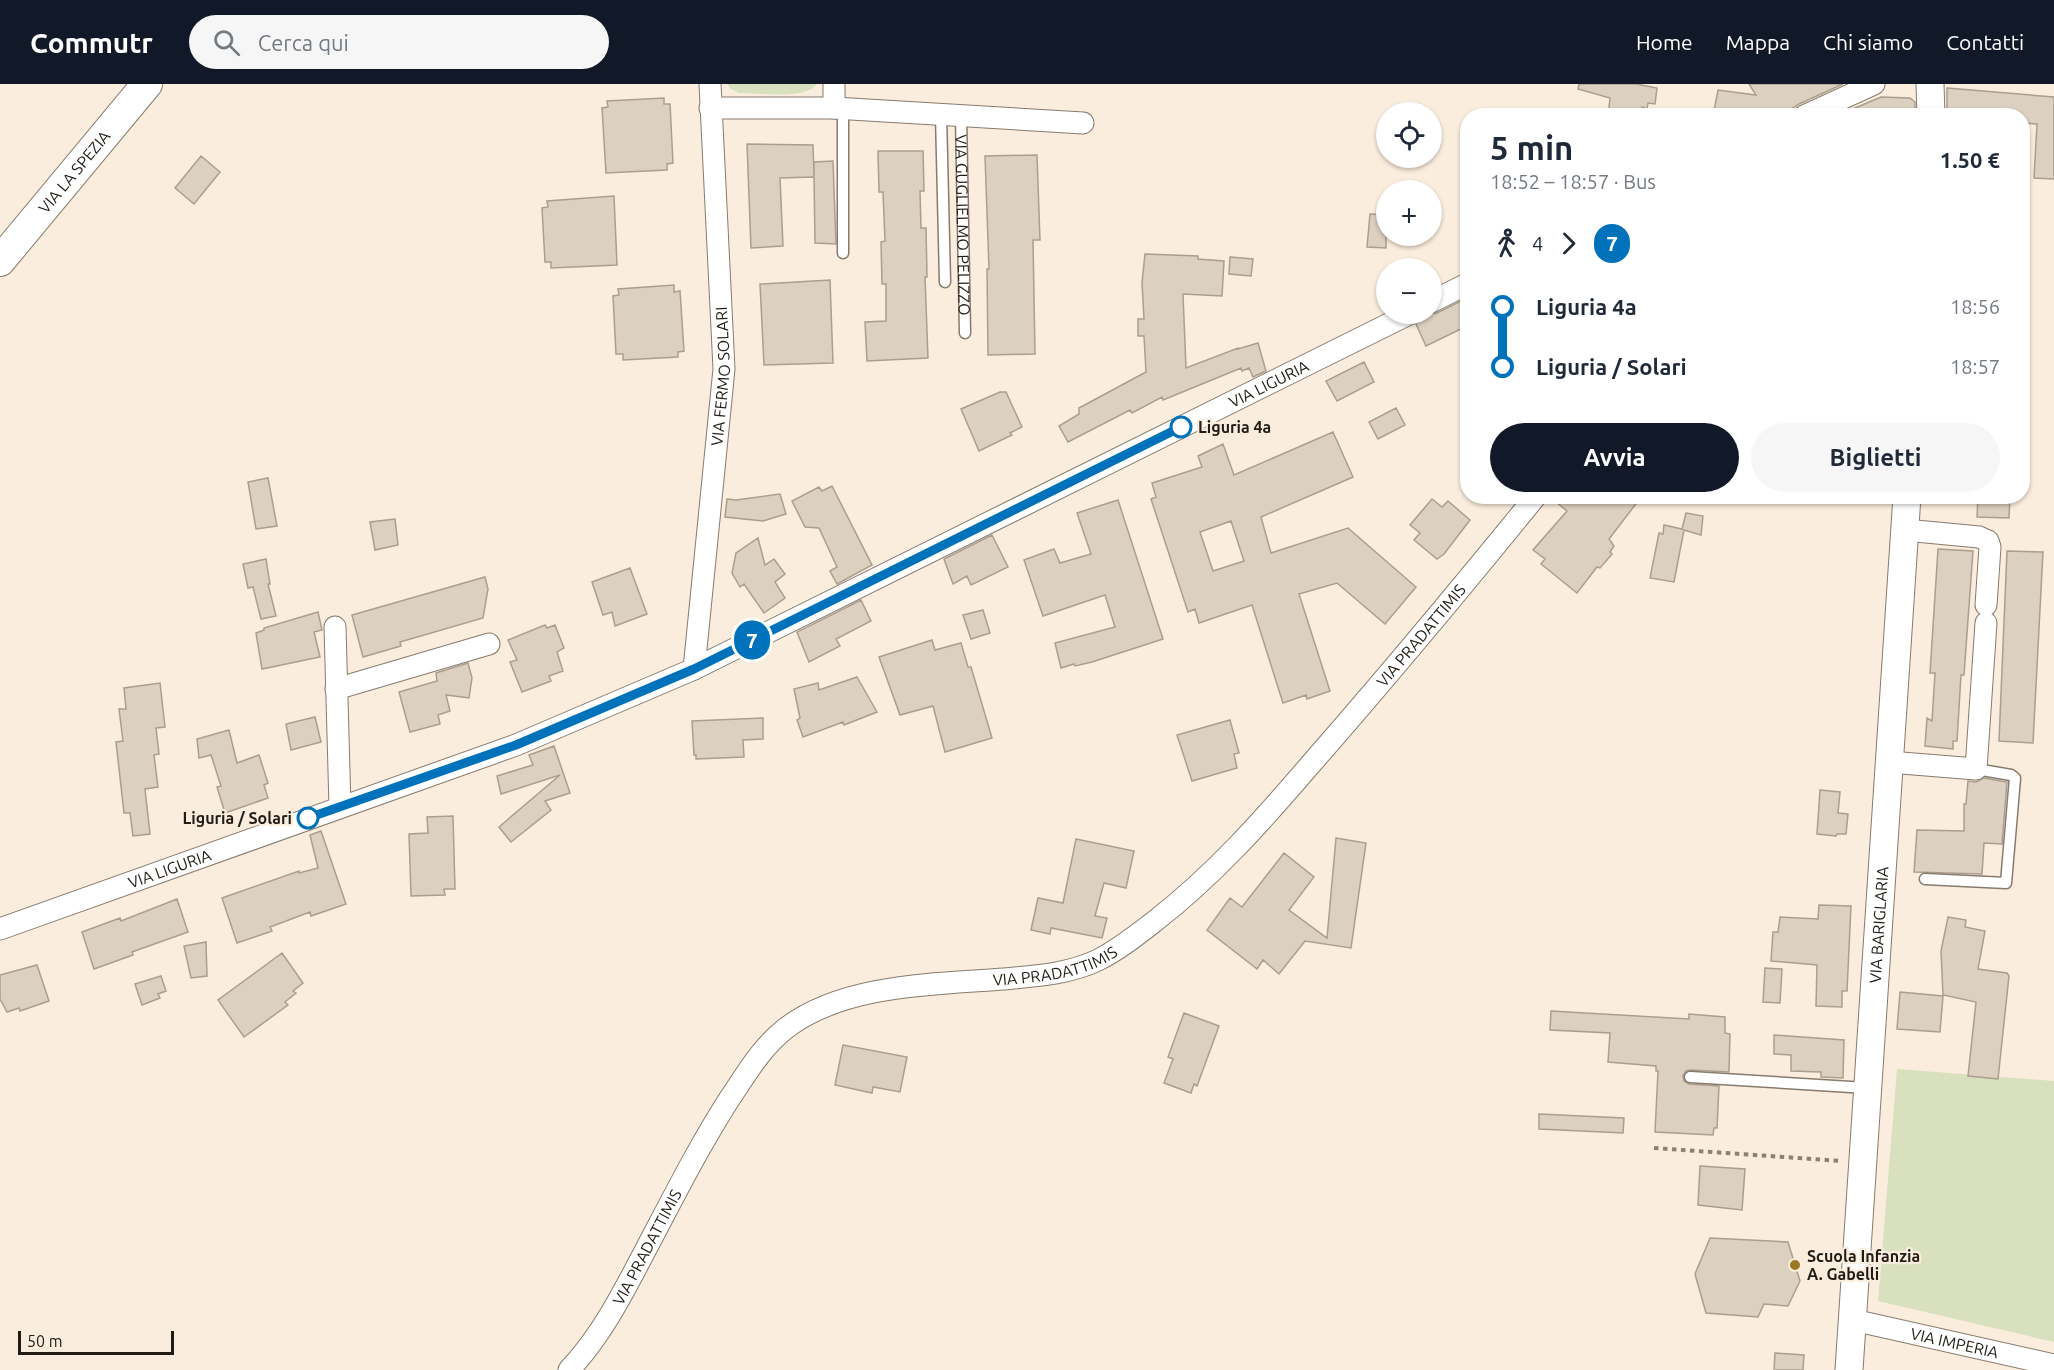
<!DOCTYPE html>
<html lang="it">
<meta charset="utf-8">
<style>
body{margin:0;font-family:Ubuntu,sans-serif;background:#f6f6f7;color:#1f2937;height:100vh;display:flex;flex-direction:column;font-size:22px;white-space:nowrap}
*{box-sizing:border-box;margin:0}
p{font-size:20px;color:#747a83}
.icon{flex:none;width:33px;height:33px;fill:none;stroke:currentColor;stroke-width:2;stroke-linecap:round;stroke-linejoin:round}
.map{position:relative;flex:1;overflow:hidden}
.drawer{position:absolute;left:1460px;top:24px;width:570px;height:396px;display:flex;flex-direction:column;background:#fff;border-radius:24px;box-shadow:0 2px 4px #0004}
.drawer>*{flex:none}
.badge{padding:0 12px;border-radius:20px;font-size:21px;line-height:39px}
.tools{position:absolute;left:1376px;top:18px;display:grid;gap:12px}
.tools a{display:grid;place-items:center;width:66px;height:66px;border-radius:50%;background:#fff;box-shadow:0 2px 4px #0004;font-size:30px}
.scale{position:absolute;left:18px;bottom:15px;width:156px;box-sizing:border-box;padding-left:6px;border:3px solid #201c16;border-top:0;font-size:16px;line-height:21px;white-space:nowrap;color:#201c16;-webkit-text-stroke:4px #faeddd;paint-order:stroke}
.map>.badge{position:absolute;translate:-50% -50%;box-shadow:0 0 0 3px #fff}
.legs{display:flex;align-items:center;gap:9px;height:66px;padding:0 30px;font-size:20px}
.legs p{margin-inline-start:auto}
.head{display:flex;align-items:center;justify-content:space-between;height:102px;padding:0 30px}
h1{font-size:33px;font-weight:700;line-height:45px}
.button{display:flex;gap:12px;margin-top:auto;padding:12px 30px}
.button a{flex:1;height:69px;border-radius:36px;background:#111827;color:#fff;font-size:24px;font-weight:700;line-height:69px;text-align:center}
.button a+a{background:#f6f6f7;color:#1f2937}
ul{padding:0 30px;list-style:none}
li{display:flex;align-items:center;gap:21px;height:60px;font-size:22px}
li i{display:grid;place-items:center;width:9px;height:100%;margin:0 8px;background:currentColor}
li i::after{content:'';width:15px;height:15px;margin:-8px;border:4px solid;border-radius:50%;background:#fff}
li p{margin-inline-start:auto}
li:first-child i{background:linear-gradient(#0000 50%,currentColor 0)}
li:last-child i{background:linear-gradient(currentColor 50%,#0000 0)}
header{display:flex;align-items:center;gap:36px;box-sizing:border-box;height:84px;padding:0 30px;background:#111827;color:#fff}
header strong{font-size:28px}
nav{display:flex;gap:33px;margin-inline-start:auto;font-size:21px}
.search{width:420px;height:54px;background:#f6f6f7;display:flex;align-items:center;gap:15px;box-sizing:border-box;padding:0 21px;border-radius:33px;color:#747a83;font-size:22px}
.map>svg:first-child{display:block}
.green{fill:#d9e0be}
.building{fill:#dcd0c0;stroke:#aa9e8f;stroke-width:1.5;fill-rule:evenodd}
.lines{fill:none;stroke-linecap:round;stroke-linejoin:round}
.service-casing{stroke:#877b6d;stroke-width:13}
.minor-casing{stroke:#877b6d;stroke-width:23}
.tertiary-casing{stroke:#877b6d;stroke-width:29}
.secondary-casing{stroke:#877b6d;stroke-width:32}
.path{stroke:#8a8176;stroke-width:4;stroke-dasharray:4.5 4.5;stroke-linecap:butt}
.service{stroke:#fff;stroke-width:10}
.minor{stroke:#fff;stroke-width:21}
.tertiary{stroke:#fff;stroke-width:27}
.secondary{stroke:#fff;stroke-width:30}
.line-1-casing{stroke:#fff;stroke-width:14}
.line-1{stroke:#0072bc;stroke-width:9}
.stop-1-dot{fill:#fff;stroke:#0072bc;stroke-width:3}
.poi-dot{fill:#9c7823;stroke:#faeddd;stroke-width:2}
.labels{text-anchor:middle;stroke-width:4.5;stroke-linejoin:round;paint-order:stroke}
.street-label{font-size:16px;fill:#201c16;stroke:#faeddd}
.stop-label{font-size:16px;font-weight:bold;fill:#201c16;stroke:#faeddd;text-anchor:start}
.poi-label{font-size:16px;font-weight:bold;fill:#201c16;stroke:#faeddd;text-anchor:start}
</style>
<header>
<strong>Commutr</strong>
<div class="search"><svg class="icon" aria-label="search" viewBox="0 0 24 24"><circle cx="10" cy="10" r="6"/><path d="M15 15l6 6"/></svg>Cerca qui</div>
<nav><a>Home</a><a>Mappa</a><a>Chi siamo</a><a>Contatti</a></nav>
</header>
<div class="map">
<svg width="2054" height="1286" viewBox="0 0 2054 1286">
<rect width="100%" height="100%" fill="#faeddd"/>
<path class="green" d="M 727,0 L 817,0 C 806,16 758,9 739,9 L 731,5 Z
M 1897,985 L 2054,997 L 2054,1258 L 1878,1217 Z"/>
<path class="building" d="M 1579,0 L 1636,0 L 1657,4 L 1655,20 L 1648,19 L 1647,25 L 1642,23 L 1641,32 L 1608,32 L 1610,14 L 1578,5 Z
M 1749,0 L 1843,0 L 1799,20 L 1781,32 L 1713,32 L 1718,6 L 1756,11 Z
M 1947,4 L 2054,13 L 2054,95 L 2034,94 L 2037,40 L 2022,39 L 2022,32 L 1947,32 Z
M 1881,13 L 1910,14 L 1915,18 L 1915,32 L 1836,32 Z
M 664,14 L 664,20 L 670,20 L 673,79 L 667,80 L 667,86 L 606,89 L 602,24 L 608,23 L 607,17 Z
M 747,60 L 813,61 L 814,92 L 814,78 L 833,77 L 836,160 L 815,159 L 814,93 L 780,94 L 783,162 L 751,164 Z
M 878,67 L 923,67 L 924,107 L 920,107 L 921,144 L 926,144 L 927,193 L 925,193 L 928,274 L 867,277 L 865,238 L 886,237 L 886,200 L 882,200 L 881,158 L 885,157 L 883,108 L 879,108 Z
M 1037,71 L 1040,156 L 1033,156 L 1035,270 L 988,271 L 987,185 L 989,185 L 985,72 Z
M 201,72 L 220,88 L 194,120 L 175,104 Z
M 614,112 L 617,181 L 551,184 L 551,178 L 545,178 L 542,124 L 548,123 L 547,117 Z
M 1370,130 L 1386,131 L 1386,164 L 1367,163 Z
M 1145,170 L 1198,172 L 1198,175 L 1224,177 L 1222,212 L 1183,210 L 1186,284 L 1238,264 L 1238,265 L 1258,259 L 1266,287 L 1253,293 L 1249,284 L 1242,287 L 1241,284 L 1163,316 L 1162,313 L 1132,329 L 1130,326 L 1068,358 L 1059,342 L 1079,330 L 1079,324 L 1146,288 L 1144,252 L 1138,252 L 1138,235 L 1144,235 L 1142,199 Z
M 1230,173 L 1253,175 L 1251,192 L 1229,190 Z
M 830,196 L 833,279 L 764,281 L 760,200 Z
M 674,201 L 674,208 L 680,207 L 684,267 L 678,268 L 678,273 L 623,276 L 623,270 L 616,270 L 613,212 L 619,211 L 618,205 Z
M 1467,214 L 1467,242 L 1426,262 L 1416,240 L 1421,233 L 1427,230 L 1437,229 Z
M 1364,278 L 1374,298 L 1337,317 L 1326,297 Z
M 1000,308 L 1006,308 L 1022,343 L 1010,349 L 1012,351 L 979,367 L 961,325 Z
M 1396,324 L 1405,341 L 1378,355 L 1369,338 Z
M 1333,348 L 1353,393 L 1261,433 L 1271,469 L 1348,444 L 1416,503 L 1385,540 L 1337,499 L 1299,510 L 1330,607 L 1307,615 L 1306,611 L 1283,619 L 1252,521 L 1199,539 L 1195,525 L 1188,528 L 1151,415 L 1156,413 L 1152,399 L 1202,383 L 1198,372 L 1223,360 L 1234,391 ZM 1231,437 L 1244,477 L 1213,487 L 1200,448 Z
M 268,394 L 277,442 L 256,445 L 248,398 Z
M 832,402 L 872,481 L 837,500 L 830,487 L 837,483 L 819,444 L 805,443 L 792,417 L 819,403 L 822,407 Z
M 780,410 L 786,430 L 763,437 L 725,433 L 727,415 L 736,416 Z
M 1549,412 L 1642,412 L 1609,455 L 1614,462 L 1610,468 L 1612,470 L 1600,484 L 1597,483 L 1577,509 L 1541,480 L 1545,475 L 1533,466 L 1567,427 Z
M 1978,412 L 2010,412 L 2009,434 L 1977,433 Z
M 1432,415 L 1442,423 L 1448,417 L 1470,436 L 1444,470 L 1437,475 L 1414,456 L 1420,449 L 1410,441 Z
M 1118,416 L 1163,555 L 1092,578 L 1075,582 L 1074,580 L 1061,584 L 1055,559 L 1115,543 L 1105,511 L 1043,532 L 1024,476 L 1054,465 L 1060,479 L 1091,470 L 1077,429 Z
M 1686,429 L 1703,432 L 1701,451 L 1684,446 L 1674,498 L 1650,494 L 1659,449 L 1663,450 L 1664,441 L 1682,445 Z
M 395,435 L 398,461 L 375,466 L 370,438 Z
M 992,451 L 1008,483 L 971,501 L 967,492 L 953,500 L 944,475 Z
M 758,454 L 765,481 L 774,475 L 785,490 L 775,498 L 785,514 L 764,529 L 744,500 L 740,503 L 732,489 L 736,469 Z
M 1938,465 L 1973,467 L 1964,591 L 1961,591 L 1957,657 L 1953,657 L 1953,665 L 1925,662 L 1927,634 L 1932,637 L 1935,589 L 1930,589 Z
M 2007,467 L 2043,468 L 2033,659 L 1999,657 Z
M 266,475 L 270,500 L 268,500 L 276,532 L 261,535 L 253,503 L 248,504 L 243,480 Z
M 630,484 L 647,530 L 615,542 L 612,528 L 603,531 L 592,498 Z
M 485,493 L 488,505 L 483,534 L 400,558 L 401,562 L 363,573 L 352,531 Z
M 861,516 L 871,537 L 836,555 L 840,562 L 809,578 L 797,548 Z
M 983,526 L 990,549 L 971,555 L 963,531 Z
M 318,528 L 322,546 L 314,548 L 320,573 L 262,585 L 256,549 L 264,546 L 264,544 Z
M 545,541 L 547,544 L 555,541 L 564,564 L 557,568 L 563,587 L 549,592 L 551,597 L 522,608 L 510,578 L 517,576 L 508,556 Z
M 932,556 L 935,566 L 961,559 L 968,583 L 971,583 L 992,654 L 945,668 L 933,622 L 900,631 L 879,573 Z
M 468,579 L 472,594 L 469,614 L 446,611 L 450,627 L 438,631 L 440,640 L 410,648 L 399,608 L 437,597 L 436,589 Z
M 857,593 L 877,628 L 844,641 L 843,638 L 803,653 L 797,636 L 800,634 L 794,605 L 818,599 L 819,606 Z
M 160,599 L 165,643 L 156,644 L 159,670 L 154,671 L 158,703 L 145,705 L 150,750 L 133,752 L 130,729 L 124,729 L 116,658 L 123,657 L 119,625 L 126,625 L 124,604 Z
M 315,633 L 321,658 L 291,666 L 286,640 Z
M 763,634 L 763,655 L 743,656 L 744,673 L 696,675 L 696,671 L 694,671 L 692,637 Z
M 1230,636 L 1239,669 L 1234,670 L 1237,684 L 1192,697 L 1177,651 Z
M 229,646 L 237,679 L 259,671 L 268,699 L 264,701 L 268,714 L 225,729 L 217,703 L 221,702 L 211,671 L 199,674 L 197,655 Z
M 554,662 L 570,709 L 545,717 L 551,726 L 511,758 L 499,743 L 560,691 L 501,710 L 497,692 L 533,681 L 529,671 Z
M 1984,694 L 2007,698 L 2002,760 L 1984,759 L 1982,790 L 1914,788 L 1917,746 L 1964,747 L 1964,720 L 1966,720 L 1968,697 L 1976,698 Z
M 1820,706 L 1840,708 L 1838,729 L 1848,730 L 1846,750 L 1837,750 L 1836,752 L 1817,750 Z
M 453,732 L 455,805 L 444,805 L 445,811 L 411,812 L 409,750 L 428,749 L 427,733 Z
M 321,747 L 346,820 L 311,832 L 310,828 L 270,843 L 272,847 L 237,859 L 222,814 L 299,787 L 299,789 L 318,784 L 310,751 Z
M 1336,754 L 1366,759 L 1351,864 L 1305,857 L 1279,890 L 1263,876 L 1257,885 L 1207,846 L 1230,814 L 1242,823 L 1284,769 L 1314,793 L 1289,826 L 1327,854 Z
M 1076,755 L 1134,767 L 1126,804 L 1104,799 L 1095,832 L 1107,834 L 1102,854 L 1051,844 L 1050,850 L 1031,846 L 1038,814 L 1063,819 Z
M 177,815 L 188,848 L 132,868 L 133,871 L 94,885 L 82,848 L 120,834 L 121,837 Z
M 1819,821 L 1851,822 L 1847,907 L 1842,907 L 1842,923 L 1816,922 L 1817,881 L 1771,877 L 1773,848 L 1778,848 L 1780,833 L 1818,835 Z
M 1948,833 L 1966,836 L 1965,843 L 1985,847 L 1978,885 L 2007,889 L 2009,892 L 1998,995 L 1968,992 L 1976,918 L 1943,911 L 1941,867 Z
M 206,858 L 207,892 L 191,894 L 184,862 Z
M 282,869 L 303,899 L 293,907 L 296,909 L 285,918 L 288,921 L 244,953 L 218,916 Z
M 37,881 L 49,917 L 20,927 L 19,924 L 7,928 L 0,915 L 0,891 Z
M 1765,884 L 1782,885 L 1780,919 L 1763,918 Z
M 161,892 L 166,907 L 158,910 L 160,914 L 142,921 L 135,900 Z
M 1900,908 L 1943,912 L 1940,948 L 1897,945 Z
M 1551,927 L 1689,935 L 1689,930 L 1725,933 L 1725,949 L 1730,950 L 1729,988 L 1690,986 L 1686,987 L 1683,992 L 1684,997 L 1689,1000 L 1719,1002 L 1717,1044 L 1714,1044 L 1713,1051 L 1655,1048 L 1658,987 L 1656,987 L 1656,982 L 1608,978 L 1610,949 L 1550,946 Z
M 1184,929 L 1219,942 L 1197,1002 L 1194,1000 L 1191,1009 L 1164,999 L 1173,975 L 1168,973 Z
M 1774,951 L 1844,956 L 1843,994 L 1821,993 L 1821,988 L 1791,987 L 1791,971 L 1774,970 Z
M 843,961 L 907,973 L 900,1008 L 873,1003 L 872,1009 L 835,1001 Z
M 1539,1030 L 1624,1034 L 1623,1049 L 1539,1045 Z
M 1700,1082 L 1745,1085 L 1742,1126 L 1698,1121 Z
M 1710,1154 L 1788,1158 L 1800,1197 L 1788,1222 L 1764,1220 L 1758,1233 L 1706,1229 L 1695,1190 Z
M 1775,1269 L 1804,1271 L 1803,1286 L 1774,1286 Z"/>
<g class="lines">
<g class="service-casing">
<g id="service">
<path d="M 941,30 L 945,198"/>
<path id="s1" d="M 961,31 L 965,249"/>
<path d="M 843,169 L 843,25"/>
<path d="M 1925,795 L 2006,799 L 2015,694 L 2011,691 L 1976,685"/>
<path d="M 1690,993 L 1867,1004"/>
</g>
</g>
<g class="minor-casing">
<g id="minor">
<path d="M 834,0 L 834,24"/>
<path d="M 710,24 L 834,24 L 1083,39"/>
<path d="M 1804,32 L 1874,0"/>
<path d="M 1431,218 L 1467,200"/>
<path d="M 1905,446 L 1979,453 L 1988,457 L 1990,463 L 1986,521"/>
<path d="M 335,543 L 340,723"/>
<path id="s2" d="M 694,585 L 724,285 L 710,0"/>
<path d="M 336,605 L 489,560"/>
<path d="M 1889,678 L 1976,685 L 1986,539"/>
<path id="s3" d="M 0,845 L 516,661 L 694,585 L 1409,230"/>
<path id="s4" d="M 1853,1236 L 2054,1281"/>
<path id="s5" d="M 569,1286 C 602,1251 624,1207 646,1165 C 673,1114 699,1062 730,1014 C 747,989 761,964 785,945 C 842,900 935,900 1004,895 C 1036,892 1069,890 1098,876 C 1118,866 1137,851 1155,837 C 1213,792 1262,737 1310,681 C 1387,593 1462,503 1536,412"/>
</g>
</g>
<g class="tertiary-casing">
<g id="tertiary">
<path d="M 1930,0 L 1931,32"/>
<path id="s6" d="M 1849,1286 L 1907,412"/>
</g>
</g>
<g class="secondary-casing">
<g id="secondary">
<path id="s7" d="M 0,177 L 147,0"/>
</g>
</g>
<path class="path" d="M 1654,1064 L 1841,1077"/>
<use href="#service" class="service"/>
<use href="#minor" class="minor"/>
<use href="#tertiary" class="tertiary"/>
<use href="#secondary" class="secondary"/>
</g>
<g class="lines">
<g class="line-1-casing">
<path id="line-1" d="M 308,734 L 516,661 L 694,585 L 1181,343"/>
</g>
<use href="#line-1" class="line-1"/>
</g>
<g class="stop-1-dot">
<circle cx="1181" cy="343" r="10"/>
<circle cx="308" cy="734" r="10"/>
</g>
<circle class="poi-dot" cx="1795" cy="1181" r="6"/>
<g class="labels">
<g class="street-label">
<text dy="6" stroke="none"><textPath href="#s7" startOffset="116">VIA LA SPEZIA</textPath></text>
<text dy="6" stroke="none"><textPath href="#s1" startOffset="110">VIA GUGLIELMO PELIZZO</textPath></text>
<text dy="6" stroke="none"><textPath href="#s2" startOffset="294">VIA FERMO SOLARI</textPath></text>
<text dy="6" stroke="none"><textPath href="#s3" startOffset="1383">VIA LIGURIA</textPath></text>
<text dy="6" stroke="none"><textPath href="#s5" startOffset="1190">VIA PRADATTIMIS</textPath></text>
<text dy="6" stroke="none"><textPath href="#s3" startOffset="180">VIA LIGURIA</textPath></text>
<text dy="6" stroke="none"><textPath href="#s6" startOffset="446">VIA BARIGLARIA</textPath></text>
<text dy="6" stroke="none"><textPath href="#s5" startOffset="686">VIA PRADATTIMIS</textPath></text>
<text dy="6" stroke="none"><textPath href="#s5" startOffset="146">VIA PRADATTIMIS</textPath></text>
<text dy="6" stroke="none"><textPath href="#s4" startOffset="104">VIA IMPERIA</textPath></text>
</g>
<g class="stop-label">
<text x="1198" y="349">Liguria 4a</text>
<text x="292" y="740" text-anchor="end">Liguria / Solari</text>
</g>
<g class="poi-label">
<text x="1807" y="1178">Scuola Infanzia<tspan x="1807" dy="18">A. Gabelli</tspan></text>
</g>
</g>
</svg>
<div class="tools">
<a><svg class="icon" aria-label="locate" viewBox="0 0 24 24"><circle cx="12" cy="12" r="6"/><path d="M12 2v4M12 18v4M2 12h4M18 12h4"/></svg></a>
<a>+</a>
<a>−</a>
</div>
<div class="scale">50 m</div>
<b class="badge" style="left:752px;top:556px;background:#0072bc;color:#fff">7</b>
<section class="drawer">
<div class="head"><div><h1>5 min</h1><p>18:52 – 18:57 · Bus</p></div><b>1.50 €</b></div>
<div class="legs"><svg class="icon" aria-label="walk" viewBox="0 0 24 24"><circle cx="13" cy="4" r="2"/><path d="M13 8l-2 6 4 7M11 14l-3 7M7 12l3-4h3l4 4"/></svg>4<svg class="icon" aria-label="forward" viewBox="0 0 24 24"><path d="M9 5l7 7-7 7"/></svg><b class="badge" style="background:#0072bc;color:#fff">7</b></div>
<ul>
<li><i style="color:#0072bc"></i><b>Liguria 4a</b><p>18:56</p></li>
<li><i style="color:#0072bc"></i><b>Liguria / Solari</b><p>18:57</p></li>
</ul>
<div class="button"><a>Avvia</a><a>Biglietti</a></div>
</section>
</div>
